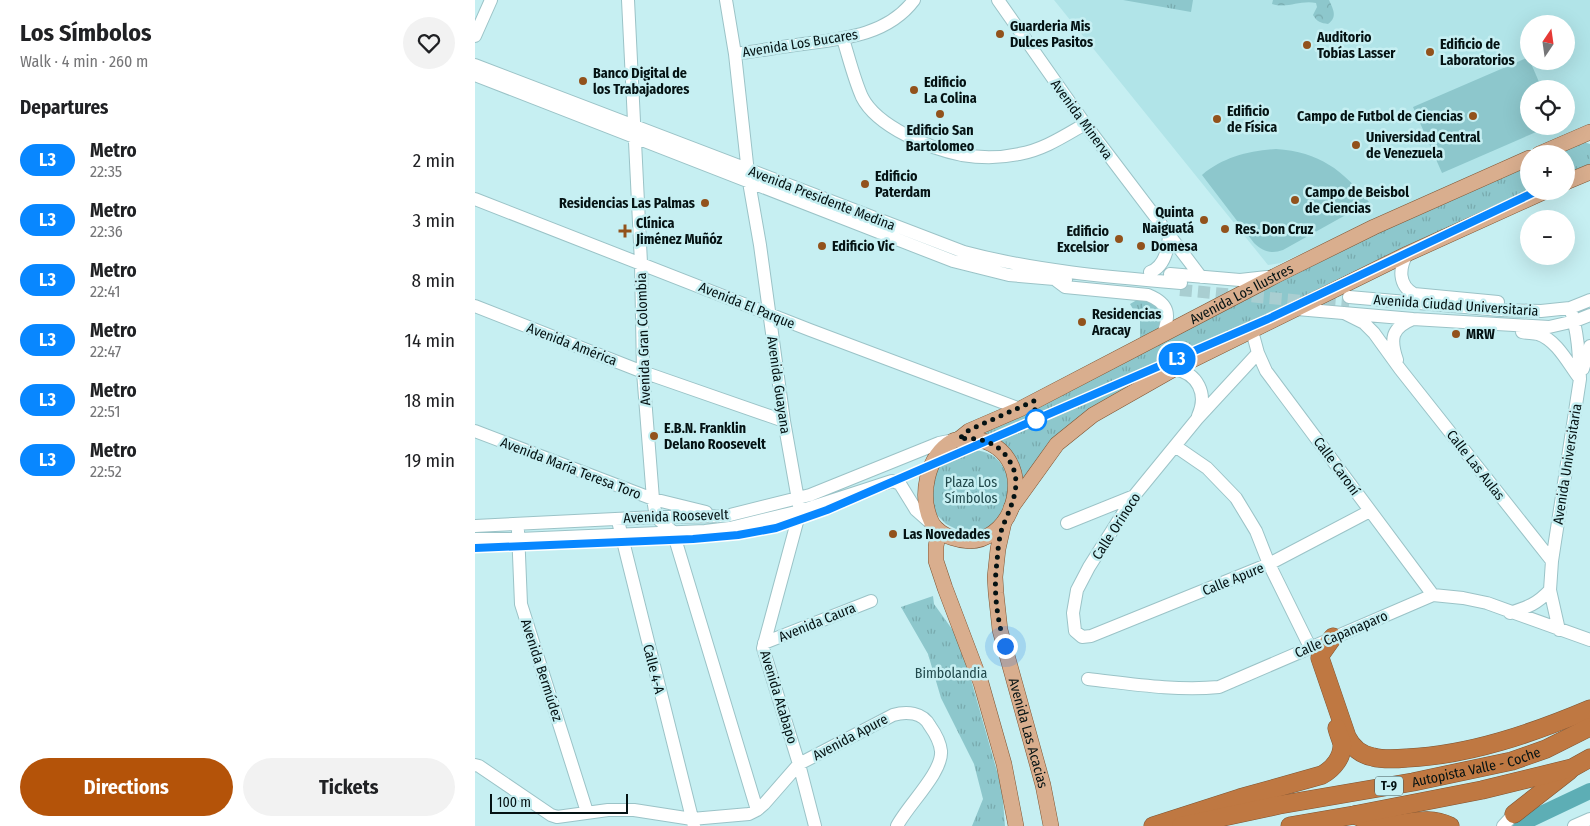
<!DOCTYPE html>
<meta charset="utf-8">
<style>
body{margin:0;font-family:"Fira Sans Condensed",sans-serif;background:#f2f2f2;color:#202124;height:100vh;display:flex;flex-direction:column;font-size:19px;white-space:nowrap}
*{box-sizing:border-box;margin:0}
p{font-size:16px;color:#757577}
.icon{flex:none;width:28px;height:28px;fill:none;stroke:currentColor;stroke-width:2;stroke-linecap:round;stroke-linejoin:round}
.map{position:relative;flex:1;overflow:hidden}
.sheet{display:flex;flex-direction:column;background:#fff;width:475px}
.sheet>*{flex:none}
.badge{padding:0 10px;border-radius:16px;font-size:18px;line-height:32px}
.needle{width:32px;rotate:13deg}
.controls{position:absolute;left:1045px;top:15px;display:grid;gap:10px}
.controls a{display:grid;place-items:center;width:55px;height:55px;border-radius:50%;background:#fff;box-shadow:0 5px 20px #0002;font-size:25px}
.scale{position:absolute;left:15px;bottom:12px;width:138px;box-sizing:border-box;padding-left:5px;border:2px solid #041213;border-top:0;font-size:14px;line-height:18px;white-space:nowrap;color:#041213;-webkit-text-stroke:4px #c6eff2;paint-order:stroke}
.you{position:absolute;width:25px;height:25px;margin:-12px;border:4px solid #fff;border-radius:50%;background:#1a73e8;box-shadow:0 0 0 8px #1a73e833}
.map>.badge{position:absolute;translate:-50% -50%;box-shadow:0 0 0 2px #fff}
h2{padding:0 20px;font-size:19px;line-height:45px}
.round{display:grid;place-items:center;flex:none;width:52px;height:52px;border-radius:26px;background:#f2f2f2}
.head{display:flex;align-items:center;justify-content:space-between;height:85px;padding:0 20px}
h1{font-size:24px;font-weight:700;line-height:38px}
.cta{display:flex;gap:10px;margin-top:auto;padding:10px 20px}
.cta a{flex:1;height:58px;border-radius:30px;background:#b45309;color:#fff;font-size:20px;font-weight:700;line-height:58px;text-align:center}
.cta a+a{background:#f2f2f2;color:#202124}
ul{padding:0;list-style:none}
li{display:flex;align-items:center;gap:15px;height:60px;padding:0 20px}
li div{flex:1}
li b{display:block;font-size:19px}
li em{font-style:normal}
li .badge{min-width:55px;font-weight:700;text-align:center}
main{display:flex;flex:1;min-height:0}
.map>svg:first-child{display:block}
.built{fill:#b1e4e8;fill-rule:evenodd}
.grass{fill:#8dc7cc}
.forest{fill:url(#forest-crowns)}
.park{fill:url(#park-tufts)}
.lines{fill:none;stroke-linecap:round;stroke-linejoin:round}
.river{stroke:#5daeb5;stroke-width:16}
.minor-tunnel{stroke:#a9ced1;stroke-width:12;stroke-dasharray:12 6;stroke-linecap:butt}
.minor-casing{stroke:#9bc3c7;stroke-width:14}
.major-casing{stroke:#7e5432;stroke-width:16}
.highway-casing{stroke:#7e5432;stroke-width:19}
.minor{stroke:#fff;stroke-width:12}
.major{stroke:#d9ae8e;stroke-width:15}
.highway{stroke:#bf7842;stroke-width:18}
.line-casing{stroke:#fff;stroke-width:11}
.line{stroke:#0887ff;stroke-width:8}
.walk{stroke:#041213;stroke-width:5;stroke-dasharray:0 9}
.poi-dot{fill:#92521c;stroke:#c6eff2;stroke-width:2}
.stop-dot{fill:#fff;stroke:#0887ff;stroke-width:2.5}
.labels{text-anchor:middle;stroke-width:5;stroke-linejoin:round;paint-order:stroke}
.shield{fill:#c6eff2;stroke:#3e5456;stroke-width:1}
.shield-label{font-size:12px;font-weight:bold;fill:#041213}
.poi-label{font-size:14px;font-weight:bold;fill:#041213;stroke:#c6eff2;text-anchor:start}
.street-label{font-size:14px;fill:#041213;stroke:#c6eff2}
.park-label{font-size:14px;fill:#22494c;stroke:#c6eff2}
</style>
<main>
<section class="sheet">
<div class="head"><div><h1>Los Símbolos</h1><p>Walk · 4 min · 260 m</p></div><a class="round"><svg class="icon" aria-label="heart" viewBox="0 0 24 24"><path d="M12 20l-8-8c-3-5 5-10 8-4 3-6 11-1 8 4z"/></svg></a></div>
<h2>Departures</h2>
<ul>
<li><span class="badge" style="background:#0887ff;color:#fff">L3</span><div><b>Metro</b><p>22:35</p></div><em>2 min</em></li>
<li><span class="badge" style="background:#0887ff;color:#fff">L3</span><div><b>Metro</b><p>22:36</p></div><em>3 min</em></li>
<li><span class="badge" style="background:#0887ff;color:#fff">L3</span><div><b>Metro</b><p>22:41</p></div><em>8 min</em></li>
<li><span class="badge" style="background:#0887ff;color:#fff">L3</span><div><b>Metro</b><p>22:47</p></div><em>14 min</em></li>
<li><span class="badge" style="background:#0887ff;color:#fff">L3</span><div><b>Metro</b><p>22:51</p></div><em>18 min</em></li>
<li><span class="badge" style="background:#0887ff;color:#fff">L3</span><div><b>Metro</b><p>22:52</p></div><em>19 min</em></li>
</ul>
<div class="cta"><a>Directions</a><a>Tickets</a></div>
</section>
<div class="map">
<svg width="1115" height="826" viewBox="0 0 1115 826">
<defs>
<pattern id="forest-crowns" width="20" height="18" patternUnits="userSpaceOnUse" patternTransform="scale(1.25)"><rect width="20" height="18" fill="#8dc7cc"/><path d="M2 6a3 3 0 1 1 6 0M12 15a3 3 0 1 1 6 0" fill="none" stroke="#78aaae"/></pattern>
<pattern id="park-tufts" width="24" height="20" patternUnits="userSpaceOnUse" patternTransform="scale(1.25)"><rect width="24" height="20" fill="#8dc7cc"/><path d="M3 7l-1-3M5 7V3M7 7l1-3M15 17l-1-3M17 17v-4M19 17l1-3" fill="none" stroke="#78aaae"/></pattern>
</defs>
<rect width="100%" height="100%" fill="#c6eff2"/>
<path class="built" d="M 579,0 L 1115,0 L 1115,125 L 1023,163 L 806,263 L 793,265 ZM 1054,24 L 1091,24 L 1091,61 L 1054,61 ZM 1054,89 L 1091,89 L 1091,126 L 1054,126 Z"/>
<path class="grass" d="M 1054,57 L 1054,61 L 1055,61 L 1067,89 L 1054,89 L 1054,126 L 1075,126 L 967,173 L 938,107 Z
M 801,149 C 845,152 867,170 894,202 L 808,250 C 797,254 788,252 779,243 L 727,175 C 748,157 774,151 801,149 Z"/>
<path class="forest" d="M 798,0 L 854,0 C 858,9 863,17 853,24 C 846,23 842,22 838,15 L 842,7 L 841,3 C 824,0 813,9 797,4 Z"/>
<path class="park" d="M 648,0 L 718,0 L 716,12 Z
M 1109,142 L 1115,144 L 1115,171 L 1091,182 L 1091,154 L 1064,154 Z
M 1054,158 L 1054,191 L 618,415 L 540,496 L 521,449 L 486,439 Z
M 667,297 L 685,305 L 689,319 L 685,333 L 665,341 L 665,321 L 655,304 Z
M 493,449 C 524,452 527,462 537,488 L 521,523 L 509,529 L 496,531 L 483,530 L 471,524 L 462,515 L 456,504 L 456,479 L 470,458 L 481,451 Z
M 458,596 L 459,604 L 482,636 L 491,662 L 527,789 L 530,826 L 497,826 L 508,799 L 499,764 L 466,698 L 453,654 L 426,607 Z"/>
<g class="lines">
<path class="river" d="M 1041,826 L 1115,791"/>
<path class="minor-tunnel" d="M 705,290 L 874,305"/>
<g class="minor-casing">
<path id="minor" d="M 153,0 L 166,263 L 168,372 L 178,499 L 181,517 L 198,532
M 251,0 L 260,54 L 274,182 L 285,245 L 309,421 L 325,511 L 288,648 L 324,764 L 340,826
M 523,0 L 610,124 L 726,277
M 0,36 L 16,0
M 368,39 C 374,58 379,79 387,97 C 402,127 456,149 487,155 C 506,158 526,158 544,154 C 568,150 589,136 610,124
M 260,54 C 283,51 305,47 328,44 C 368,39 413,35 439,0
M 0,65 L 489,252 C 560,271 633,277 706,283
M 0,75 L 478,261 L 534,275 L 591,280
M 0,199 L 335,330 L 545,409
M 932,254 C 924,268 923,285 939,294 L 1023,302
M 675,272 C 689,267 693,250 694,236
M 695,274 L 765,280 L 792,277
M 582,281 L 590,287 L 673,295 C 695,304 695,315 688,335
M 874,297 L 1025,310 L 1066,311 L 1095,308 L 1115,300
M 0,306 L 168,372 L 309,421
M 822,309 L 938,319 L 1074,327 L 1100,321 L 1115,315
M 869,313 L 889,323 L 899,333 L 925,369 L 1077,561
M 777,331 L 783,353 L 791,371 L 958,595
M 1047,332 C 1052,333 1058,333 1063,334 C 1082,340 1094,365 1105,379
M 783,353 L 722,419 L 659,496 L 614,567 L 602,590 L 598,613 L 600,631 L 607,637 L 616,636 L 794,564 L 895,511
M 922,360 C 915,339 916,328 938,319
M 699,369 C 723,373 733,394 723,416
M 1108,369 L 1115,346
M 0,431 L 178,499 L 231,512
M 700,446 L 732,468 L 761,498 L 781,531 L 794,564 L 835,647
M 592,523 L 659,496
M 144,525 L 219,826
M 0,526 L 181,517 L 251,516 L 335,495 L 464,443 L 479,440
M 43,531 L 46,604 L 112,812
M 198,532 L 282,810
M 0,539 L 44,539 L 230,531 L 255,528 L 325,511 L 417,481 L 425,484 L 441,510 L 458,525
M 1035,613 C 1053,607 1062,604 1075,590
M 1084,630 L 1075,590 L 1077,561 L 1105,379 C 1104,355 1103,331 1095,308
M 289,643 L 396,601
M 613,679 C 657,684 701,691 744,687 L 958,595 L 988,598 L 1012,603 L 1115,640
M 0,765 L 4,766 L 76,815 L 82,817 L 133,810 L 159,810 L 217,819 L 274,814 L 282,810 L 289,804 L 324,764 L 418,715 C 431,711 448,712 455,726 C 460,733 465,742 466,751 C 468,772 432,806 422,826
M 1028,826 L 1039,814
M 1099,826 L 1115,819"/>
</g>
<g class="major-casing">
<g id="major">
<path d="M 1064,154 L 1115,132"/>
<path d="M 1091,182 L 1115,172"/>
<path d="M 493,438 C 572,444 542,560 478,538 C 470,536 461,530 457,523 C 444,497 451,456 478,441 C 482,439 488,439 493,438 Z"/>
<path id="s1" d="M 484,439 L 494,431 L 545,409 L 802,275 L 899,227 L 1054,158"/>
<path d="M 536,508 L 582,444 L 618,415 L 699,369 L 932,254 L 1071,191"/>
<path id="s2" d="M 529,522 L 523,549 L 520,577 L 521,593 L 525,630 L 568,785 L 576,826"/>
<path d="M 464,531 L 461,546 L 461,561 L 470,588 L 506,683 L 529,764 L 541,826"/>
</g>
</g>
<g class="highway-casing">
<g id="highway">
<path d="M 858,637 L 846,654 L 845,658 L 872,737 C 877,747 886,755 898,757 C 909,760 921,759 932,758 C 995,755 1058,733 1115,709"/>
<path d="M 1039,814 L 1094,771"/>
<path d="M 880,815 C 888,818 897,824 906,825 C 931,826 950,814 975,826"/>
<path d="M 678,826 L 765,798 L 847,775 C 858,769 868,757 867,744 C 866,739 863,733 862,728"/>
<path id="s3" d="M 706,826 L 804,805 L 938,782 L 1037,761 L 1071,749 L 1115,727"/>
<path d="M 815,826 L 879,815 L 1007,790 L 1097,768 L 1115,758"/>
</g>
</g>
<use href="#minor" class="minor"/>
<use href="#major" class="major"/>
<use href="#highway" class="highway"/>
</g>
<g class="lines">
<g class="line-casing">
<path id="line" d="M 0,548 L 218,539 L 263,535 L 301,528 L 352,510 L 793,319 L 1062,191"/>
</g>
<use href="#line" class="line"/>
<path class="walk" d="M 530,646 C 522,619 518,590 522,562 C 523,549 524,533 530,521 C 541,495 549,475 527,451 C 515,440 500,437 484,439 L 494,430 L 559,401 L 561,420"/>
</g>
<g class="poi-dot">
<circle cx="525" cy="34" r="5"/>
<circle cx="832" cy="45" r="5"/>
<circle cx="955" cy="52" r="5"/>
<circle cx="108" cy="81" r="5"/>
<circle cx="439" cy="90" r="5"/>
<circle cx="465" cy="114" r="5"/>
<circle cx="998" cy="116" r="5"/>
<circle cx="742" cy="119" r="5"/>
<circle cx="881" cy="145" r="5"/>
<circle cx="390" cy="184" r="5"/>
<circle cx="820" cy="200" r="5"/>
<circle cx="230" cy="203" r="5"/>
<circle cx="729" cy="220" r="5"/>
<circle cx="750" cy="229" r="5"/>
<path d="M147.5 223.5h5v5h5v5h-5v5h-5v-5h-5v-5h5z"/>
<circle cx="644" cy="239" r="5"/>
<circle cx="347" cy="246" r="5"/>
<circle cx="666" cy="246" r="5"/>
<circle cx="607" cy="322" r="5"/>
<circle cx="981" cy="334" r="5"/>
<circle cx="179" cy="436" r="5"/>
<circle cx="418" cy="534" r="5"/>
</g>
<circle class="stop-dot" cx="561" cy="420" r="10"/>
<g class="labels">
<rect class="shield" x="900" y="776.5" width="28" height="19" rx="4"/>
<g class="shield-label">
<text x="914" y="790">T-9</text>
</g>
<g class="poi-label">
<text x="535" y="31">Guarderia Mis<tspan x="535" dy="16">Dulces Pasitos</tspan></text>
<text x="842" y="42">Auditorio<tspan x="842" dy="16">Tobías Lasser</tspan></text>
<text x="965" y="49">Edificio de<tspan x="965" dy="16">Laboratorios</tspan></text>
<text x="118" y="78">Banco Digital de<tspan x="118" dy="16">los Trabajadores</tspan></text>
<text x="449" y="87">Edificio<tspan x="449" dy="16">La Colina</tspan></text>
<text x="752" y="116">Edificio<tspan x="752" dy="16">de Física</tspan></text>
<text x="988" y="121" text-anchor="end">Campo de Futbol de Ciencias</text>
<text x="465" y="135" text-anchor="middle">Edificio San<tspan x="465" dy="16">Bartolomeo</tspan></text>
<text x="891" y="142">Universidad Central<tspan x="891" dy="16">de Venezuela</tspan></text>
<text x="400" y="181">Edificio<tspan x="400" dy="16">Paterdam</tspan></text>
<text x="830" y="197">Campo de Beisbol<tspan x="830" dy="16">de Ciencias</tspan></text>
<text x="220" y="208" text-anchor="end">Residencias Las Palmas</text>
<text x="719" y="217" text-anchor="end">Quinta<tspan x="719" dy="16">Naiguatá</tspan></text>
<text x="161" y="228">Clínica<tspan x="161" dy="16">Jiménez Muñóz</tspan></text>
<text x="760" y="234">Res. Don Cruz</text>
<text x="634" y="236" text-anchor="end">Edificio<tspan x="634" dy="16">Excelsior</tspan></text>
<text x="357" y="251">Edificio Vic</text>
<text x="676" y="251">Domesa</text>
<text x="617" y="319">Residencias<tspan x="617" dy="16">Aracay</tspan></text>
<text x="991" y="339">MRW</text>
<text x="189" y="433">E.B.N. Franklin<tspan x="189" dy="16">Delano Roosevelt</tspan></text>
<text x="428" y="539">Las Novedades</text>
</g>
<g class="street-label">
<text transform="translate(325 43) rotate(-9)" y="5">Avenida Los Bucares</text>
<text transform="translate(607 119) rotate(54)" y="5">Avenida Minerva</text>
<text transform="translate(347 198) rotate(21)" y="5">Avenida Presidente Medina</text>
<text dy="5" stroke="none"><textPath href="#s1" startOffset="318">Avenida Los Ilustres</textPath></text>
<text transform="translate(272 305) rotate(22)" y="5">Avenida El Parque</text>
<text transform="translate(981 305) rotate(4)" y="5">Avenida Ciudad Universitaria</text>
<text transform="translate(168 339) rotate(-92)" y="5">Avenida Gran Colombia</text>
<text transform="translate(97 344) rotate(21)" y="5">Avenida América</text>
<text transform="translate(304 385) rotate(82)" y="5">Avenida Guayana</text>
<text transform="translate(1092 464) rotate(-81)" y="5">Avenida Universitaria</text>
<text transform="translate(1001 465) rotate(52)" y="5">Calle Las Aulas</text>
<text transform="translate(862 466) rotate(54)" y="5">Calle Caroní</text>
<text transform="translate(96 468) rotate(21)" y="5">Avenida María Teresa Toro</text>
<text transform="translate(201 516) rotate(-2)" y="5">Avenida Roosevelt</text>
<text transform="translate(641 526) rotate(-57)" y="5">Calle Orinoco</text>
<text transform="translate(758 579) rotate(-22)" y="5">Calle Apure</text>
<text transform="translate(342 622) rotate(-22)" y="5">Avenida Caura</text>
<text transform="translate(866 634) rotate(-23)" y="5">Calle Capanaparo</text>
<text transform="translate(179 669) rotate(76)" y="5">Calle 4-A</text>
<text transform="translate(67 670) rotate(72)" y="5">Avenida Bermúdez</text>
<text transform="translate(304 697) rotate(73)" y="5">Avenida Atabapo</text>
<text dy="5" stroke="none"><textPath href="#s2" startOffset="216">Avenida Las Acacias</textPath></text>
<text transform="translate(375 737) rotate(-28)" y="5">Avenida Apure</text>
<text dy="5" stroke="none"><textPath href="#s3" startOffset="301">Autopista Valle - Coche</textPath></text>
</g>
<g class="park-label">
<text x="496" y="487">Plaza Los<tspan x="496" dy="16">Símbolos</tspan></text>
<text x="476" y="678">Bimbolandia</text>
</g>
</g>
</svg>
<div class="controls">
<a><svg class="needle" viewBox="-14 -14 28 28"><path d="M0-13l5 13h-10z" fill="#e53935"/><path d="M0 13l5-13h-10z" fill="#757577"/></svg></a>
<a><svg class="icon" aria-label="locate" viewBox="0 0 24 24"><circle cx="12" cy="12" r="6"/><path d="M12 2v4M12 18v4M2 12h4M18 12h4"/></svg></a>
<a>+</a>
<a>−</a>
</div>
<div class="scale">100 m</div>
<div class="you" style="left:530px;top:646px"></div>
<b class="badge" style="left:702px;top:359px;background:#0887ff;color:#fff">L3</b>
</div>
</main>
